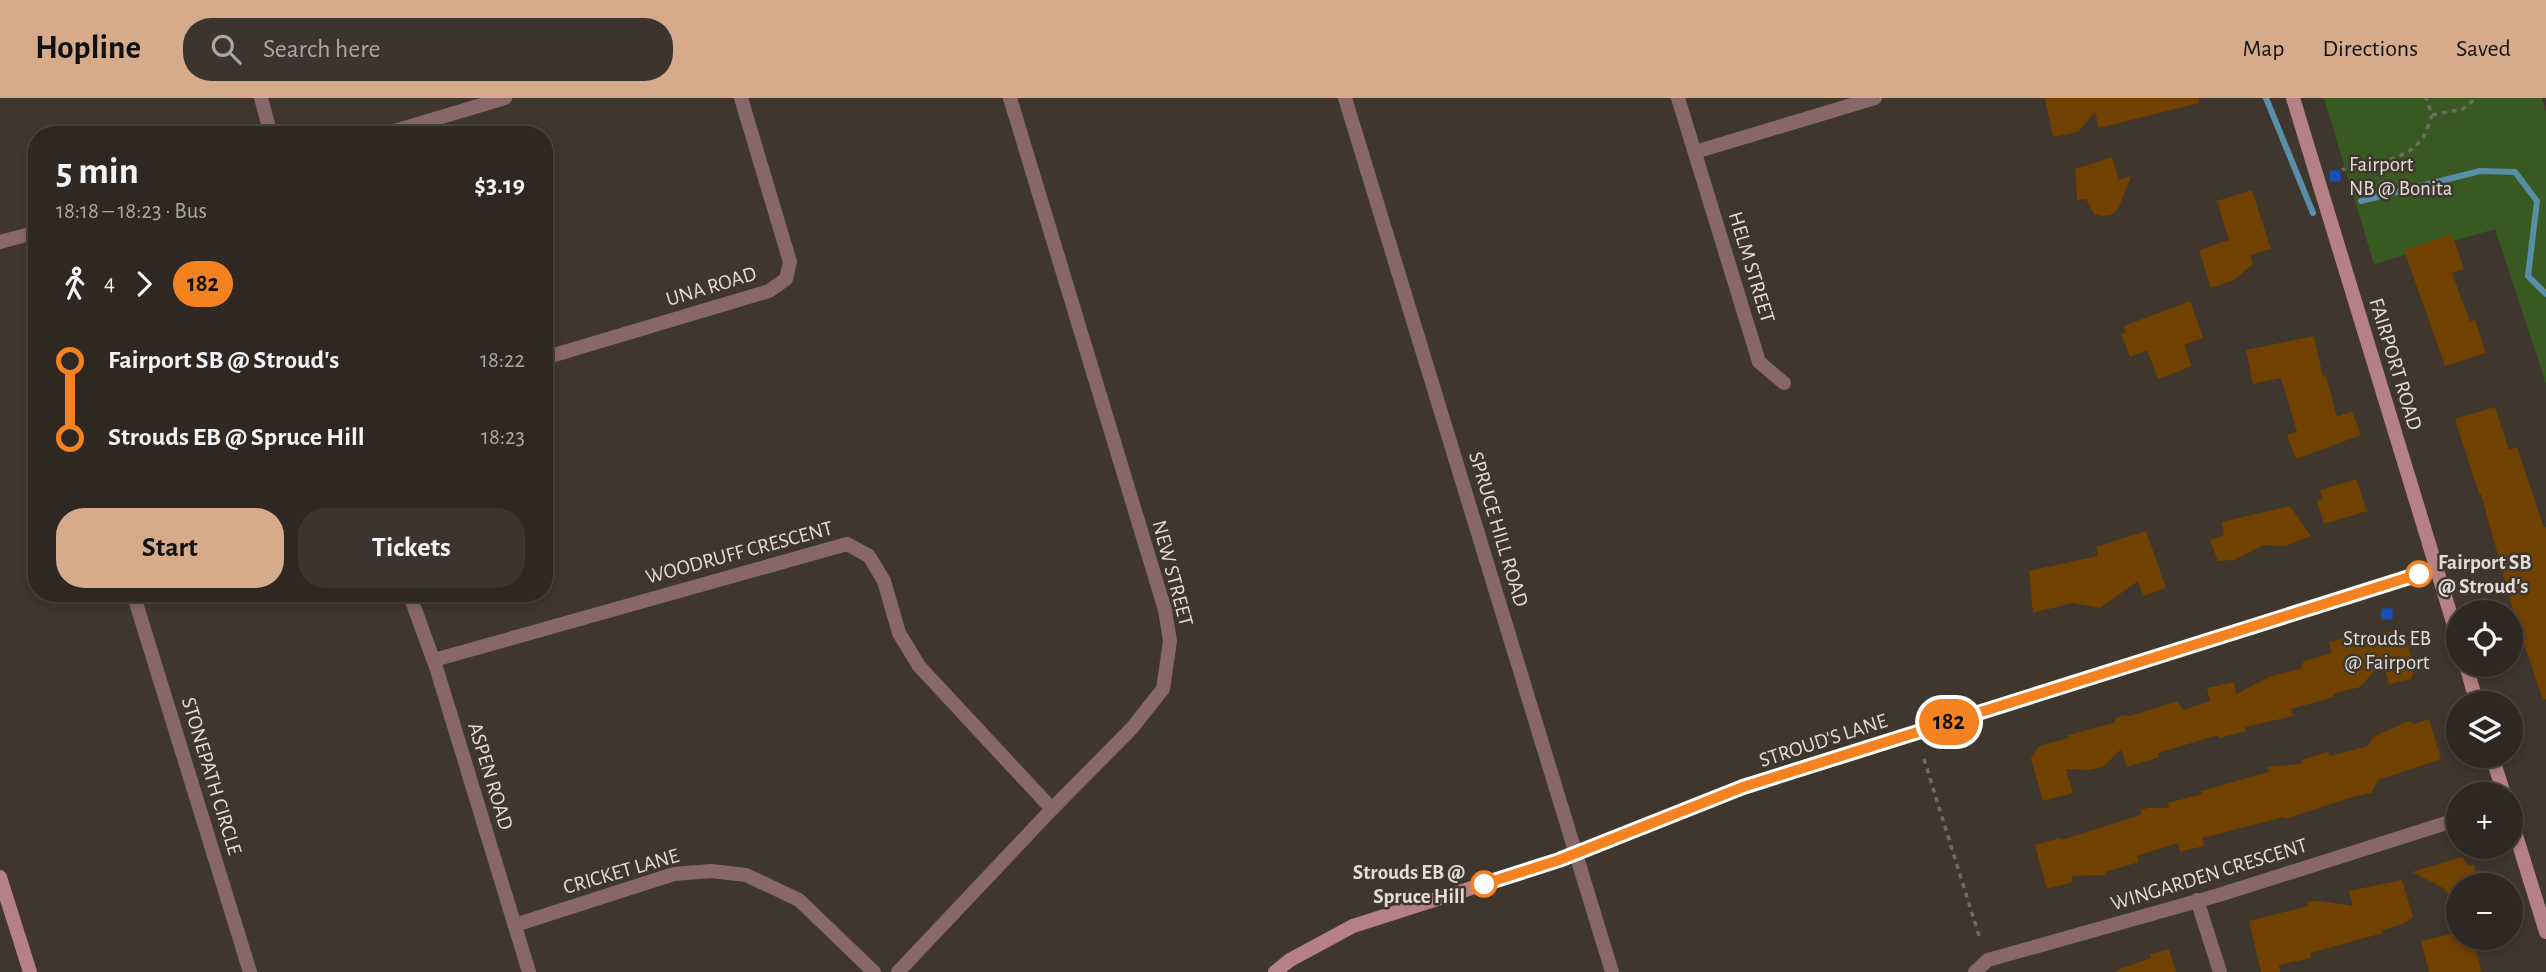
<!DOCTYPE html>
<meta charset="utf-8">
<style>
body{margin:0;font-family:"Alegreya Sans",sans-serif;background:#3b342f;color:#f1f3f6;height:100vh;display:flex;flex-direction:column;font-size:26px;white-space:nowrap}
*{box-sizing:border-box;margin:0}
p{font-size:23px;color:#a7a6a5}
.icon{flex:none;width:38px;height:38px;fill:none;stroke:currentColor;stroke-width:2;stroke-linecap:round;stroke-linejoin:round}
.map{position:relative;flex:1;overflow:hidden}
.panel{position:absolute;left:28px;top:28px;width:525px;height:476px;display:flex;flex-direction:column;background:#2f2822;border-radius:28px;box-shadow:0 4px 10px #0003,0 0 0 2px #4a4440}
.panel>*{flex:none}
.badge{padding:0 14px;border-radius:23px;font-size:24px;line-height:46px}
.fabs{position:absolute;left:2446px;top:502px;display:grid;gap:14px}
.fabs a{display:grid;place-items:center;width:77px;height:77px;border-radius:50%;background:#2f2822;box-shadow:0 4px 10px #0003,0 0 0 2px #4a4440;font-size:35px}
.map>.badge{position:absolute;translate:-50% -50%;box-shadow:0 0 0 4px #fff}
.legs{display:flex;align-items:center;gap:10px;height:77px;padding:0 28px;font-size:23px}
.legs p{margin-inline-start:auto}
.headline{display:flex;align-items:center;justify-content:space-between;height:119px;padding:0 28px}
h1{font-size:38px;font-weight:700;line-height:52px}
.primary-button{display:flex;gap:14px;margin-top:auto;padding:14px 28px}
.primary-button a{flex:1;height:80px;border-radius:28px;background:#d6ab8b;color:#111;font-size:28px;font-weight:700;line-height:80px;text-align:center}
.primary-button a+a{background:#3b342f;color:#f1f3f6}
ul{padding:0 28px;list-style:none}
li{display:flex;align-items:center;gap:24px;height:77px;font-size:26px}
li i{display:grid;place-items:center;width:10px;height:100%;margin:0 9px;background:currentColor}
li i::after{content:'';width:18px;height:18px;margin:-9px;border:5px solid;border-radius:50%;background:#2f2822}
li p{margin-inline-start:auto}
li:first-child i{background:linear-gradient(#0000 50%,currentColor 0)}
li:last-child i{background:linear-gradient(currentColor 50%,#0000 0)}
header{display:flex;align-items:center;gap:42px;box-sizing:border-box;height:98px;padding:0 35px;background:#d6ab8b;color:#111}
header strong{font-size:33px}
nav{display:flex;gap:38px;margin-inline-start:auto;font-size:24px}
.search{width:490px;height:63px;background:#3b342f;display:flex;align-items:center;gap:18px;box-sizing:border-box;padding:0 24px;border-radius:28px;color:#a7a6a5;font-size:26px}
.map>svg:first-child{display:block}
.green{fill:#385921}
.lines{fill:none;stroke-linecap:round;stroke-linejoin:round}
.stream{stroke:#598ea8;stroke-width:6}
.building{fill:#714100}
.path{stroke:#716962;stroke-width:3.5;stroke-dasharray:5 5;stroke-linecap:butt}
.street{stroke:#886769;stroke-width:14}
.secondary{stroke:#b58184;stroke-width:14}
.line-1-casing{stroke:#fff;stroke-width:16}
.line-1{stroke:#f58220;stroke-width:10}
.transit-dot{fill:#1a4fb4;stroke:#3f362e;stroke-width:2.5}
.stop-1-dot{fill:#fff;stroke:#f58220;stroke-width:3.5}
.labels{text-anchor:middle;stroke-width:5;stroke-linejoin:round;paint-order:stroke}
.poi-label{font-size:21px;fill:#e1dcd7;stroke:#3f362e;text-anchor:start}
.street-label{font-size:21px;fill:#e1dcd7;stroke:#3f362e}
.stop-label{font-size:21px;font-weight:bold;fill:#e1dcd7;stroke:#3f362e;text-anchor:start}
</style>
<header>
<strong>Hopline</strong>
<div class="search"><svg class="icon" aria-label="search" viewBox="0 0 24 24"><circle cx="10" cy="10" r="6"/><path d="M15 15l6 6"/></svg>Search here</div>
<nav><a>Map</a><a>Directions</a><a>Saved</a></nav>
</header>
<div class="map">
<svg width="2546" height="874" viewBox="0 0 2546 874">
<rect width="100%" height="100%" fill="#3f362e"/>
<path class="green" d="M 2324,0 L 2542,0 L 2546,14 L 2546,286 L 2495,131 L 2374,166 Z"/>
<g class="lines">
<path class="stream" d="M 2266,0 L 2313,115
M 2361,103 L 2480,73 L 2515,74 L 2537,103 L 2528,178 L 2546,196"/>
</g>
<path class="building" d="M 2045,0 L 2199,0 L 2199,5 L 2099,30 L 2095,14 L 2078,34 L 2053,39 Z
M 2112,59 L 2119,82 L 2131,78 L 2118,111 L 2111,117 L 2101,118 L 2094,116 L 2086,101 L 2077,102 L 2075,71 Z
M 2252,92 L 2271,151 L 2250,157 L 2253,166 L 2234,182 L 2211,190 L 2199,152 L 2229,142 L 2217,103 Z
M 2452,136 L 2464,171 L 2452,175 L 2470,224 L 2475,222 L 2486,255 L 2445,268 L 2404,152 Z
M 2190,203 L 2203,240 L 2184,247 L 2192,268 L 2158,281 L 2147,252 L 2130,259 L 2121,236 L 2126,234 L 2124,228 Z
M 2314,238 L 2323,279 L 2326,278 L 2337,319 L 2352,313 L 2361,337 L 2296,361 L 2287,337 L 2297,334 L 2281,280 L 2253,286 L 2246,252 Z
M 2495,309 L 2509,352 L 2517,349 L 2544,430 L 2546,429 L 2546,601 L 2543,602 L 2515,519 L 2481,396 L 2479,396 L 2455,321 Z
M 2356,381 L 2367,413 L 2324,426 L 2317,403 L 2323,401 L 2320,392 Z
M 2290,408 L 2311,438 L 2286,448 L 2263,447 L 2234,462 L 2218,463 L 2210,442 L 2224,437 L 2222,424 Z
M 2146,433 L 2166,490 L 2143,498 L 2138,483 L 2100,510 L 2072,505 L 2033,515 L 2029,473 L 2098,458 L 2096,449 Z
M 2391,533 L 2395,539 L 2406,536 L 2414,573 L 2411,581 L 2389,586 L 2383,563 L 2360,589 L 2333,596 L 2334,599 L 2291,611 L 2293,618 L 2245,629 L 2246,633 L 2219,640 L 2218,637 L 2158,655 L 2159,659 L 2127,669 L 2121,651 L 2103,669 L 2088,672 L 2066,671 L 2073,695 L 2043,703 L 2031,660 L 2039,648 L 2069,640 L 2068,637 L 2114,625 L 2116,620 L 2123,617 L 2130,618 L 2177,603 L 2184,612 L 2210,603 L 2207,590 L 2234,584 L 2236,596 L 2271,578 L 2300,571 L 2304,563 L 2332,555 L 2329,544 L 2349,539 L 2350,543 Z
M 2429,621 L 2441,661 L 2378,682 L 2371,695 L 2352,699 L 2285,721 L 2284,719 L 2202,740 L 2204,748 L 2180,754 L 2178,745 L 2137,758 L 2139,764 L 2105,774 L 2106,777 L 2071,778 L 2073,784 L 2047,791 L 2035,747 L 2060,740 L 2061,742 L 2141,717 L 2141,712 L 2148,710 L 2169,710 L 2168,705 L 2202,696 L 2201,693 L 2269,674 L 2267,669 L 2302,666 L 2301,662 L 2328,654 L 2330,658 L 2368,648 L 2373,639 L 2402,626 L 2410,623 L 2414,626 Z
M 2462,759 L 2469,768 L 2474,766 L 2480,788 L 2459,788 L 2459,813 L 2445,791 L 2412,774 Z
M 2402,782 L 2413,819 L 2403,826 L 2382,832 L 2383,835 L 2310,855 L 2311,860 L 2279,867 L 2280,874 L 2261,874 L 2249,823 L 2308,808 L 2307,804 L 2321,803 L 2353,808 L 2349,793 Z
M 2459,834 L 2459,840 L 2474,840 L 2481,874 L 2429,874 L 2421,843 Z
M 2169,851 L 2176,874 L 2117,874 L 2117,872 L 2151,860 L 2150,856 Z"/>
<g class="lines">
<path class="path" d="M 2432,17 L 2463,11 L 2476,0
M 2341,72 C 2368,65 2407,65 2424,38 C 2427,32 2430,23 2432,17 L 2426,0
M 1924,661 L 1980,841"/>
<path class="street" d="M 261,0 L 271,37
M 1345,0 L 1612,874
M 1678,0 L 1759,264 L 1784,285
M 381,37 L 505,0
M 1695,54 L 1875,0
M 0,144 L 37,134
M 544,260 L 769,193 L 786,181 L 790,164 L 741,0
M 133,495 L 250,874
M 409,495 L 436,569 L 529,874
M 434,562 L 847,446 L 869,458 L 884,483 L 899,535 L 919,568 L 1052,711
M 2197,802 L 2220,874
M 515,827 L 674,776 L 711,773 L 746,777 L 799,802 L 874,874
M 898,874 L 1052,711 L 1132,630 L 1163,591 L 1170,543 L 1165,512 L 1010,0
M 1975,874 L 1988,862 L 2219,797 L 2459,721"/>
<path class="secondary" d="M 2293,0 L 2459,544
M 2466,567 L 2477,606
M 2492,658 L 2504,696
M 2511,721 L 2546,834
M 0,779 L 30,874
M 1275,874 L 1290,862 L 1353,828 L 1559,762 L 1743,689 L 2437,470"/>
</g>
<g class="lines">
<g class="line-1-casing">
<path id="line-1" d="M 1484,786 L 1559,762 L 1743,689 L 2419,476"/>
</g>
<use href="#line-1" class="line-1"/>
</g>
<g class="transit-dot">
<rect x="2328" y="71" width="14" height="14" rx="3.5"/>
<rect x="2380" y="509" width="14" height="14" rx="3.5"/>
</g>
<g class="stop-1-dot">
<circle cx="2419" cy="476" r="12"/>
<circle cx="1484" cy="786" r="12"/>
</g>
<g class="labels">
<g class="poi-label">
<text x="2349" y="73">Fairport<tspan x="2349" dy="24">NB @ Bonita</tspan></text>
<text x="2387" y="547" text-anchor="middle">Strouds EB<tspan x="2387" dy="24">@ Fairport</tspan></text>
</g>
<g class="street-label">
<text transform="translate(1752 169) rotate(73)" y="7">HELM STREET</text>
<text transform="translate(711 188) rotate(-17)" y="7">UNA ROAD</text>
<text transform="translate(2396 266) rotate(73)" y="7">FAIRPORT ROAD</text>
<text transform="translate(1499 431) rotate(73)" y="7">SPRUCE HILL ROAD</text>
<text transform="translate(739 454) rotate(-15)" y="7">WOODRUFF CRESCENT</text>
<text transform="translate(1173 475) rotate(75)" y="7">NEW STREET</text>
<text transform="translate(1823 642) rotate(-18)" y="7">STROUD'S LANE</text>
<text transform="translate(212 678) rotate(73)" y="7">STONEPATH CIRCLE</text>
<text transform="translate(491 678) rotate(73)" y="7">ASPEN ROAD</text>
<text transform="translate(621 773) rotate(-16)" y="7">CRICKET LANE</text>
<text transform="translate(2209 776) rotate(-17)" y="7">WINGARDEN CRESCENT</text>
</g>
<g class="stop-label">
<text x="2438" y="471">Fairport SB<tspan x="2438" dy="24">@ Stroud's</tspan></text>
<text x="1465" y="781" text-anchor="end">Strouds EB @<tspan x="1465" dy="24">Spruce Hill</tspan></text>
</g>
</g>
</svg>
<div class="fabs">
<a><svg class="icon" aria-label="locate" viewBox="0 0 24 24"><circle cx="12" cy="12" r="6"/><path d="M12 2v4M12 18v4M2 12h4M18 12h4"/></svg></a>
<a><svg class="icon" aria-label="layers" viewBox="0 0 24 24"><path d="M12 4l9 5-9 5-9-5zM3 14l9 5 9-5"/></svg></a>
<a>+</a>
<a>−</a>
</div>
<b class="badge" style="left:1949px;top:624px;background:#f58220;color:#111">182</b>
<section class="panel">
<div class="headline"><div><h1>5 min</h1><p>18:18 – 18:23 · Bus</p></div><b>$3.19</b></div>
<div class="legs"><svg class="icon" aria-label="walk" viewBox="0 0 24 24"><circle cx="13" cy="4" r="2"/><path d="M13 8l-2 6 4 7M11 14l-3 7M7 12l3-4h3l4 4"/></svg>4<svg class="icon" aria-label="forward" viewBox="0 0 24 24"><path d="M9 5l7 7-7 7"/></svg><b class="badge" style="background:#f58220;color:#111">182</b></div>
<ul>
<li><i style="color:#f58220"></i><b>Fairport SB @ Stroud's</b><p>18:22</p></li>
<li><i style="color:#f58220"></i><b>Strouds EB @ Spruce Hill</b><p>18:23</p></li>
</ul>
<div class="primary-button"><a>Start</a><a>Tickets</a></div>
</section>
</div>
